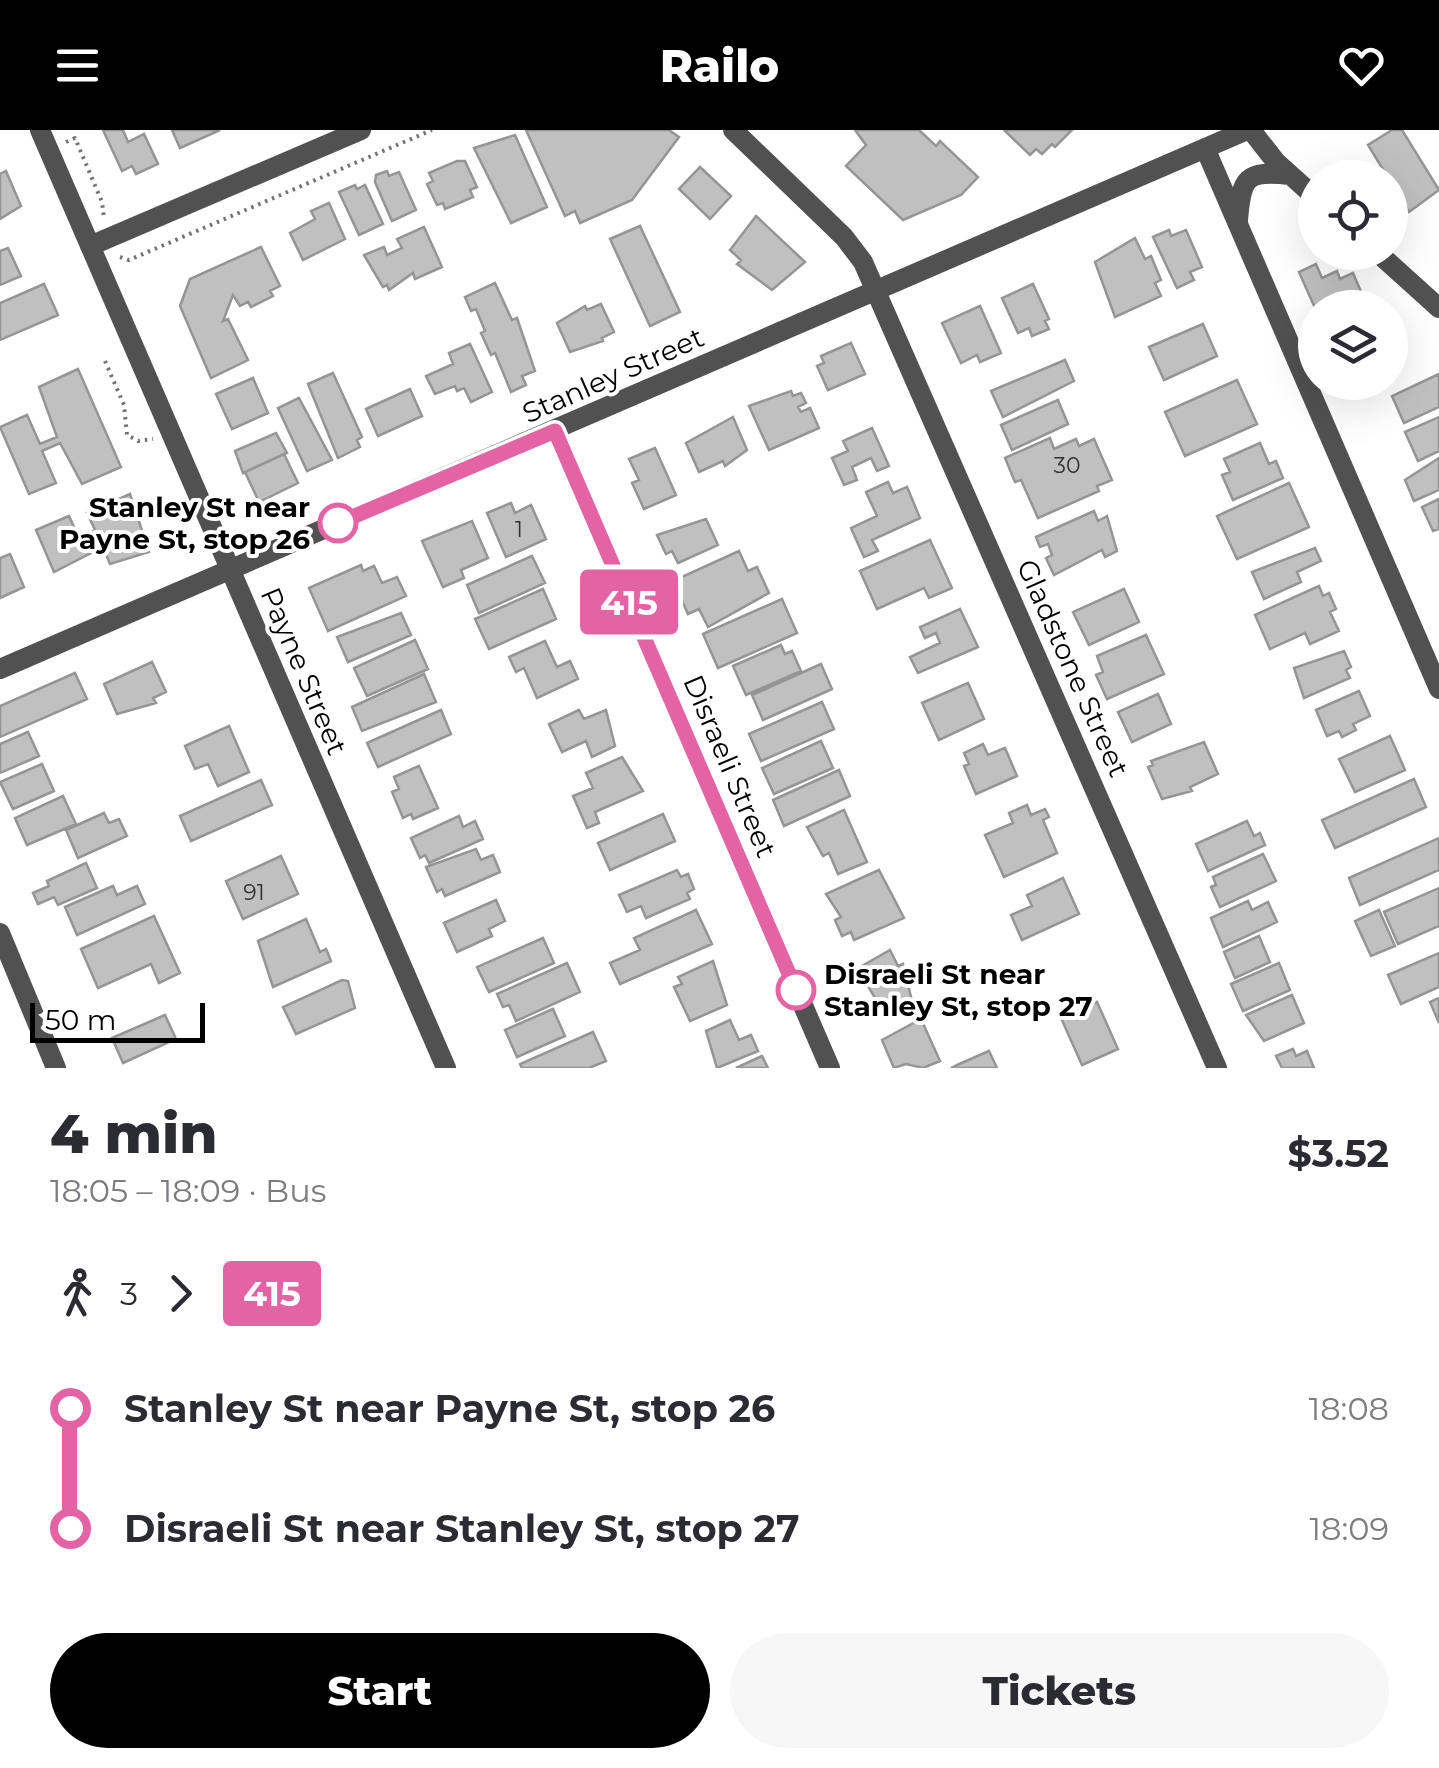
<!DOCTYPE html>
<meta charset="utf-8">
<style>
body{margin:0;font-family:Montserrat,sans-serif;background:#f7f7f7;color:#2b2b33;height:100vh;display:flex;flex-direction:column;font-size:38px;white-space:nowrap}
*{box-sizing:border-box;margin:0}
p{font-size:32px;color:#7c7c81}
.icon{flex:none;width:55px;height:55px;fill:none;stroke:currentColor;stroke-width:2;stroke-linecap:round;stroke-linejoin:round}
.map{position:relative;height:938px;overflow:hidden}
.side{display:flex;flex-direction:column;background:#fff;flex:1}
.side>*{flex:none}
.badge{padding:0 20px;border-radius:8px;font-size:35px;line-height:65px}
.controls{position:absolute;left:1298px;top:30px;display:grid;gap:20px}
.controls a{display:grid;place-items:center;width:110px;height:110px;border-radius:50%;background:#fff;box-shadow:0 10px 40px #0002;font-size:50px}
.scale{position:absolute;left:30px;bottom:25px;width:175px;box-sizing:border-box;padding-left:10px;border:5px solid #000;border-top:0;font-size:28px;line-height:35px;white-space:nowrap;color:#000;-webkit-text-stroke:8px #fff;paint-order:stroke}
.map>.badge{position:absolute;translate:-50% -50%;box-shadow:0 0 0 5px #fff}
.legs{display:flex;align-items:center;gap:15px;height:110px;padding:0 50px;font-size:32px}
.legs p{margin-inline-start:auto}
.headline{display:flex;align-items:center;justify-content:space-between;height:170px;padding:0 50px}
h1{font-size:55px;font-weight:800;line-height:75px}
.action{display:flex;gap:20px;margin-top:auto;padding:20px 50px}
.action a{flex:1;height:115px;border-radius:60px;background:#000;color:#fff;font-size:40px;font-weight:800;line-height:115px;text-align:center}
.action a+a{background:#f7f7f7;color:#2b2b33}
ul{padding:0 50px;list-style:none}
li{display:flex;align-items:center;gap:35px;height:120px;font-size:38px}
li i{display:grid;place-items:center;width:15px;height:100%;margin:0 12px;background:currentColor}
li i::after{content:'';width:25px;height:25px;margin:-12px;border:8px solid;border-radius:50%;background:#fff}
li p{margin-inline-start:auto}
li:first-child i{background:linear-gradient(#0000 50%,currentColor 0)}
li:last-child i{background:linear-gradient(currentColor 50%,#0000 0)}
header{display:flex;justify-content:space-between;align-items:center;height:130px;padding:0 50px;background:#000;color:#fff;font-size:45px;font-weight:800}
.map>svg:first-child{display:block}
.building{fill:#c0c0c0;stroke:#959595;stroke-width:2.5}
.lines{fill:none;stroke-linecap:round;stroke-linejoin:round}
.path{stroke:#737373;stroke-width:4;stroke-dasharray:2.5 5;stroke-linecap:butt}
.minor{stroke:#515151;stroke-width:20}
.tertiary{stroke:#515151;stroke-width:20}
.line-1-casing{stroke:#fff;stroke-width:22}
.line-1{stroke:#e463a4;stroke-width:15}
.stop-1-dot{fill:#fff;stroke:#e463a4;stroke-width:5}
.labels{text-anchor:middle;stroke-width:8;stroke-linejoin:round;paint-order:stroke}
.number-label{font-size:22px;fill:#303030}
.street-label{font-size:28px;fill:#000;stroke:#fff}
.stop-label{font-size:28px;font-weight:bold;fill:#000;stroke:#fff;text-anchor:end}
</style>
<header><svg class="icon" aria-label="menu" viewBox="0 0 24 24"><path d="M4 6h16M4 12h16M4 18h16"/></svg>Railo<svg class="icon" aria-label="heart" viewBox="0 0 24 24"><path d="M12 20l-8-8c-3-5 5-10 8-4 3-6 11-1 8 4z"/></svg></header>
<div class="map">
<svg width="1439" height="938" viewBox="0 0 1439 938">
<rect width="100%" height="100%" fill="#fff"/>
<path class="building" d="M 103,0 L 123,0 L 128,12 L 144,4 L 158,34 L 136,44 L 132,36 L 122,41 Z
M 172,0 L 220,0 L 180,18 Z
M 526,0 L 669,0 L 679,7 L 632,70 L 580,93 L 575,81 L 565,86 Z
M 855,0 L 919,0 L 936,16 L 940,11 L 978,47 L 961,65 L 903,90 L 846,36 L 866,15 Z
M 1004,0 L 1072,0 L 1055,17 L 1052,14 L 1042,24 L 1036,19 L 1030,25 Z
M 1392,0 L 1402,0 L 1439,60 L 1409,82 L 1368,15 Z
M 515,5 L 547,77 L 511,93 L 474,18 Z
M 457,31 L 465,31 L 477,57 L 470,60 L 473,67 L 445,79 L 443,73 L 437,75 L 427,54 L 433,51 L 429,43 Z
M 700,37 L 731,66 L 710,89 L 679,59 Z
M 6,41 L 21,76 L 0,89 L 0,44 Z
M 387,41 L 389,46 L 399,42 L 416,80 L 392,91 L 375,52 L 376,45 Z
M 355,55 L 357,59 L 365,55 L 383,94 L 359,105 L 339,62 Z
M 329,73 L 345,109 L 303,130 L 290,103 L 315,89 L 311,81 Z
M 756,86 L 805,132 L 772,160 L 737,134 L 741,130 L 730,120 Z
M 640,96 L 680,182 L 650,196 L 610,109 Z
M 424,97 L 442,137 L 415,149 L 413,143 L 389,160 L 387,155 L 383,157 L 364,125 L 384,117 L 387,125 L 402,118 L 397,109 Z
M 1169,100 L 1171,106 L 1186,100 L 1202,137 L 1190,142 L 1194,150 L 1177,158 L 1153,107 Z
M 1135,108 L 1145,129 L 1151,126 L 1161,150 L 1155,153 L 1161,166 L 1115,187 L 1095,132 Z
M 261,117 L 280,156 L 270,161 L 273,166 L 251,177 L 248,172 L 240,176 L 233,165 L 223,191 L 228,189 L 248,230 L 211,248 L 180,176 L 190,149 Z
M 8,118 L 21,146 L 0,155 L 0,121 Z
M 1316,134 L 1322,148 L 1337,141 L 1340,149 L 1353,143 L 1368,178 L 1315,178 L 1299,142 Z
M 495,153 L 512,190 L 517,188 L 535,241 L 522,246 L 526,255 L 511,262 L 495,223 L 491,225 L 481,203 L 485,201 L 476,179 L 471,181 L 465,167 Z
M 44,154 L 58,185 L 0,210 L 0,173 Z
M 1033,154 L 1049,189 L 1045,191 L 1049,199 L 1032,206 L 1029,198 L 1018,203 L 1002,168 Z
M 601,174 L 614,202 L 602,208 L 603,211 L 570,222 L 557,193 L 585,176 L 587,180 Z
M 980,176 L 1001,223 L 980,232 L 977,225 L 961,233 L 942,193 Z
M 1392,189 L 1401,210 L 1390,214 L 1390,190 Z
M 1203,194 L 1217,226 L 1164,250 L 1149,217 Z
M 851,213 L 865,244 L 828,260 L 817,236 L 824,233 L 821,226 Z
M 470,214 L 492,262 L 471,272 L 464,258 L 457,261 L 455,256 L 435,264 L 426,246 L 453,234 L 449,223 Z
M 1065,230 L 1074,251 L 1003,287 L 991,261 Z
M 78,239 L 121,337 L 82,354 L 60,313 L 42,321 L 56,353 L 29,364 L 0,297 L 27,285 L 40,314 L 57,307 L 39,257 Z
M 333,243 L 362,307 L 357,310 L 360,317 L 338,328 L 308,254 Z
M 1439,244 L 1439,277 L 1404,293 L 1392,266 Z
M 253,248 L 268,283 L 232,299 L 216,264 Z
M 1237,250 L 1257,294 L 1185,326 L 1165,282 Z
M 410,259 L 422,286 L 378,306 L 366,279 Z
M 791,261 L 793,266 L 801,263 L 806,273 L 798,277 L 801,282 L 810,278 L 819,298 L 769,320 L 749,276 Z
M 299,268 L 332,330 L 307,341 L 278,278 Z
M 1058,270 L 1068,294 L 1012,320 L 1001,295 Z
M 733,287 L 747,320 L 725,336 L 723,331 L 699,342 L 686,313 Z
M 1439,287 L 1439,321 L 1418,331 L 1405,302 Z
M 872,298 L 889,336 L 877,341 L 871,328 L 852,337 L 857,350 L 844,355 L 832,328 L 848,321 L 843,311 Z
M 276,303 L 287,323 L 243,343 L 235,321 Z
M 1050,308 L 1054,319 L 1076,309 L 1079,316 L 1094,309 L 1112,350 L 1097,356 L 1099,361 L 1038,388 L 1021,350 L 1015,352 L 1005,328 Z
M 1260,313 L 1269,334 L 1276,331 L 1283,348 L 1233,370 L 1222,345 L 1230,342 L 1224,329 Z
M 655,318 L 676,365 L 644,379 L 632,353 L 639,350 L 629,329 Z
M 284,324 L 298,353 L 259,372 L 245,342 Z
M 1439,328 L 1439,360 L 1414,371 L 1405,350 Z
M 888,352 L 893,363 L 907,357 L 920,388 L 872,410 L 878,421 L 864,427 L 851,398 L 877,386 L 866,362 Z
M 1289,353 L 1309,397 L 1237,429 L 1217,386 Z
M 130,364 L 149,422 L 110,434 L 103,417 L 54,442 L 36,400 L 69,386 L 79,408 L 95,400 L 87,383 Z
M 1439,369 L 1439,399 L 1433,401 L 1422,377 Z
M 511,373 L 515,383 L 531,375 L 546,409 L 506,427 L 487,383 Z
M 1094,381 L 1098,391 L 1107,386 L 1117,421 L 1105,427 L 1102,420 L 1054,445 L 1046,428 L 1052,425 L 1048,414 L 1040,417 L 1036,407 Z
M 706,389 L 718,415 L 678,433 L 672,421 L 666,424 L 657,405 Z
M 472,391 L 488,428 L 461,440 L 464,448 L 443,457 L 422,411 Z
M 930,410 L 952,458 L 929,468 L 924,458 L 877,479 L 860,441 Z
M 1315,418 L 1321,431 L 1297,442 L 1301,452 L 1264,469 L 1252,442 Z
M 739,421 L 748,441 L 757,437 L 769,463 L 708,497 L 699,479 L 688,484 L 679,464 L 670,468 L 664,455 Z
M 10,424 L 24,457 L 0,468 L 0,428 Z
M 532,426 L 545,453 L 479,483 L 467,455 Z
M 361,435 L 363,441 L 374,436 L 382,453 L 397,447 L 406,466 L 328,501 L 309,458 Z
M 1319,456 L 1323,466 L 1329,463 L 1336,479 L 1330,482 L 1339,501 L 1310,514 L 1305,503 L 1270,519 L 1255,485 Z
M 543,459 L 556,489 L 489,519 L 475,489 Z
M 1124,459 L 1139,492 L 1089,515 L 1073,482 Z
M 782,469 L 797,503 L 718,538 L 703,504 Z
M 960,479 L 978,517 L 918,543 L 910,527 L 940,513 L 936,503 L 925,508 L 920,497 Z
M 401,483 L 411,505 L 348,532 L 337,507 Z
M 1146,505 L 1164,544 L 1107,569 L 1096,545 L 1103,542 L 1097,526 Z
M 415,510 L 428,539 L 367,566 L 354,538 Z
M 545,511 L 557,537 L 570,531 L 578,549 L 537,568 L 524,538 L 516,542 L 509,527 Z
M 781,515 L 785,524 L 792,521 L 801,541 L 746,565 L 733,536 Z
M 1344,521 L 1351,537 L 1346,540 L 1350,548 L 1304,568 L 1294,538 Z
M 152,532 L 166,562 L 153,568 L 156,573 L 117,584 L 104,554 Z
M 821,534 L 832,559 L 763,590 L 752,565 Z
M 75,543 L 87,569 L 0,607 L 0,576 Z
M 424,544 L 436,572 L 362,601 L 352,577 Z
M 968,553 L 984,589 L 939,610 L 922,573 Z
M 1359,561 L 1370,586 L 1353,594 L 1356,600 L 1342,607 L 1339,601 L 1327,606 L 1316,580 Z
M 1158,564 L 1171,594 L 1132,612 L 1118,582 Z
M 822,572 L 834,599 L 761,631 L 749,604 Z
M 441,580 L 451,604 L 378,637 L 367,613 Z
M 579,580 L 584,589 L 606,580 L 615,616 L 592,627 L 586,611 L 562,622 L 549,594 Z
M 229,596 L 249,642 L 218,656 L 208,634 L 195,639 L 185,616 Z
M 28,602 L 39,626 L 0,643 L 0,614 Z
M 1390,606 L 1405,640 L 1355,662 L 1339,629 Z
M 821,611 L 833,638 L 774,664 L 762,638 Z
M 1204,612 L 1218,644 L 1190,657 L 1192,661 L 1162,669 L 1148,637 L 1153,635 L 1151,631 Z
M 983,614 L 988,625 L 1005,618 L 1017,646 L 976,664 L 964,636 L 969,634 L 964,623 Z
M 622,627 L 643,661 L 595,682 L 599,693 L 587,698 L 573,666 L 593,658 L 586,643 Z
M 42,634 L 54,661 L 13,679 L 0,652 Z
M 419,636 L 438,678 L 413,689 L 411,684 L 403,688 L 392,662 L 399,659 L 394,647 Z
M 839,640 L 850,666 L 784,696 L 773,670 Z
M 1414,649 L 1426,677 L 1335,718 L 1322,690 Z
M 261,650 L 272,675 L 191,711 L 180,686 Z
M 63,666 L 76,694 L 27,715 L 15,688 Z
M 1027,675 L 1031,685 L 1045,679 L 1049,687 L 1043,690 L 1057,723 L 1004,747 L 985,705 L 1013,693 L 1009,683 Z
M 844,680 L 867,732 L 838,744 L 829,723 L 823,726 L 807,697 Z
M 104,683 L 109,693 L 119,689 L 127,706 L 78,728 L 66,700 Z
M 663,684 L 675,711 L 610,740 L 598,713 Z
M 459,686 L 463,697 L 475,691 L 483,709 L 429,733 L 425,725 L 420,728 L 411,708 Z
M 1247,691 L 1254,706 L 1260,703 L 1265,715 L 1208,741 L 1196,714 Z
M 1439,708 L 1439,740 L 1360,775 L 1349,748 Z
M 476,719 L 481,730 L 493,725 L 500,742 L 445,766 L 442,759 L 437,762 L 426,737 Z
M 1263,724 L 1276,751 L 1220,777 L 1211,757 L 1216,755 L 1213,747 Z
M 281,726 L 298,764 L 243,789 L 226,751 Z
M 86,733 L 97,758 L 58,775 L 54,767 L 38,774 L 33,763 L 49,756 L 47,751 Z
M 677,740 L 681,747 L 688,744 L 694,759 L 687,763 L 690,769 L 646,788 L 641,776 L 627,782 L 619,765 Z
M 879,740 L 904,788 L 854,810 L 851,802 L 842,806 L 835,790 L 841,787 L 826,764 Z
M 1063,748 L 1079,784 L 1022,810 L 1011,785 L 1032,776 L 1027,765 Z
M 113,756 L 117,765 L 137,756 L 145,774 L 77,805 L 65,777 Z
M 1439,758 L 1439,796 L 1398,814 L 1384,782 Z
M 496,770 L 505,791 L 489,799 L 492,806 L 457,822 L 444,793 Z
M 1248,771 L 1252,780 L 1268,772 L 1277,792 L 1223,817 L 1211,788 Z
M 696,780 L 712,814 L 620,854 L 610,833 L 640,820 L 634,808 Z
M 1379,780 L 1395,816 L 1371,826 L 1355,791 Z
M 154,786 L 180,843 L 159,853 L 151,834 L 98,858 L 81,819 Z
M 306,789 L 320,822 L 326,819 L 331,831 L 273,857 L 258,811 Z
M 1259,806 L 1270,832 L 1235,848 L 1224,822 Z
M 543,808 L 554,833 L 489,862 L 477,837 Z
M 890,820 L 898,836 L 903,834 L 911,867 L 882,880 L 862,846 L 862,836 Z
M 1439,823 L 1439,857 L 1401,874 L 1388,845 Z
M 713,831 L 727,875 L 690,891 L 674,857 L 682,854 L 678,847 Z
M 567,833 L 580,862 L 516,891 L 509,875 L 503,877 L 497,864 Z
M 1279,833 L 1290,860 L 1243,881 L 1231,854 Z
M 342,850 L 348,851 L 355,878 L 296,904 L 283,877 Z
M 1292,865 L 1304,893 L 1264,911 L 1246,885 Z
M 1439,868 L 1439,893 L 1430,872 Z
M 1097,872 L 1118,919 L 1082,935 L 1061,888 Z
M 553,879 L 565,906 L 517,927 L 505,900 Z
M 165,885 L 176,909 L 123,933 L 112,908 Z
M 921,889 L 940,931 L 923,938 L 906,934 L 894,938 L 882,910 Z
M 730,890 L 739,910 L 751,905 L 758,921 L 717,938 L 706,901 Z
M 593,902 L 606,931 L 589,938 L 522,938 L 520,934 Z
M 1293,919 L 1296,926 L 1307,921 L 1314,938 L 1282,938 L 1276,926 Z
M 989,921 L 997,938 L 951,938 L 957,935 Z
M 762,926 L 768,938 L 736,938 Z"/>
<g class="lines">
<path class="path" d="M 66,12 L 75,8 L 102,72 L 104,88
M 120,127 L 129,130 L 432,0
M 105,231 L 124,275 L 127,305 L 138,311 L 153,309"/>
<path class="minor" d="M 40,0 L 446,938
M 733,0 L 844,107 L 863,132 L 1217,938
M 1251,0 L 1276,32 L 1315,67
M 1205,18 L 1439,559
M 1238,91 C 1241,47 1246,40 1290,45
M 90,116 L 361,0
M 1377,122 L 1439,178
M 555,301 L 830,938
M 0,539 L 1247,0"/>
<path class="tertiary" d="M 0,803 L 56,938"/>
</g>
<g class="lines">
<g class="line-1-casing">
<path id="line-1" d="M 338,393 L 555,301 L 796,860"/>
</g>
<use href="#line-1" class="line-1"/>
</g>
<g class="stop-1-dot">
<circle cx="338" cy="393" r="18"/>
<circle cx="796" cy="860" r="18"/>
</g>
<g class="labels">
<g class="number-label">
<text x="1067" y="343">30</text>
<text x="519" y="407">1</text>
<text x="254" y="770">91</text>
</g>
<g class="street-label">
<text transform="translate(613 245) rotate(-24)" y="10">Stanley Street</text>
<text transform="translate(1073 538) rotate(66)" y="10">Gladstone Street</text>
<text transform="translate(304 541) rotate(67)" y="10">Payne Street</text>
<text transform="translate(730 636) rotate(67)" y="10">Disraeli Street</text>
</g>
<g class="stop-label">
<text x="310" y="387">Stanley St near<tspan x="310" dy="32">Payne St, stop 26</tspan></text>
<text x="824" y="854" text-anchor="start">Disraeli St near<tspan x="824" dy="32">Stanley St, stop 27</tspan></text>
</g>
</g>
</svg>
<div class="controls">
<a><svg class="icon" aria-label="locate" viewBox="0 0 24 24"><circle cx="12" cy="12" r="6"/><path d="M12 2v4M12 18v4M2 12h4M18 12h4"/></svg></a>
<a><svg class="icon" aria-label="layers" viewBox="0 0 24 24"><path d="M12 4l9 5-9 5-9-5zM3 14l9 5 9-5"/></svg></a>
</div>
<div class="scale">50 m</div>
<b class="badge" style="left:629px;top:472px;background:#e463a4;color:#fff">415</b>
</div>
<section class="side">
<div class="headline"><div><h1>4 min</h1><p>18:05 – 18:09 · Bus</p></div><b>$3.52</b></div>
<div class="legs"><svg class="icon" aria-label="walk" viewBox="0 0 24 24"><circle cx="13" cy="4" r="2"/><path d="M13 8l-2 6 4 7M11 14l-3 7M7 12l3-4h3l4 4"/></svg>3<svg class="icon" aria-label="forward" viewBox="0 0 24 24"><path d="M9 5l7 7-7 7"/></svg><b class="badge" style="background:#e463a4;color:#fff">415</b></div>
<ul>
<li><i style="color:#e463a4"></i><b>Stanley St near Payne St, stop 26</b><p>18:08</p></li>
<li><i style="color:#e463a4"></i><b>Disraeli St near Stanley St, stop 27</b><p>18:09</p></li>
</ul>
<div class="action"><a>Start</a><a>Tickets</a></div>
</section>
